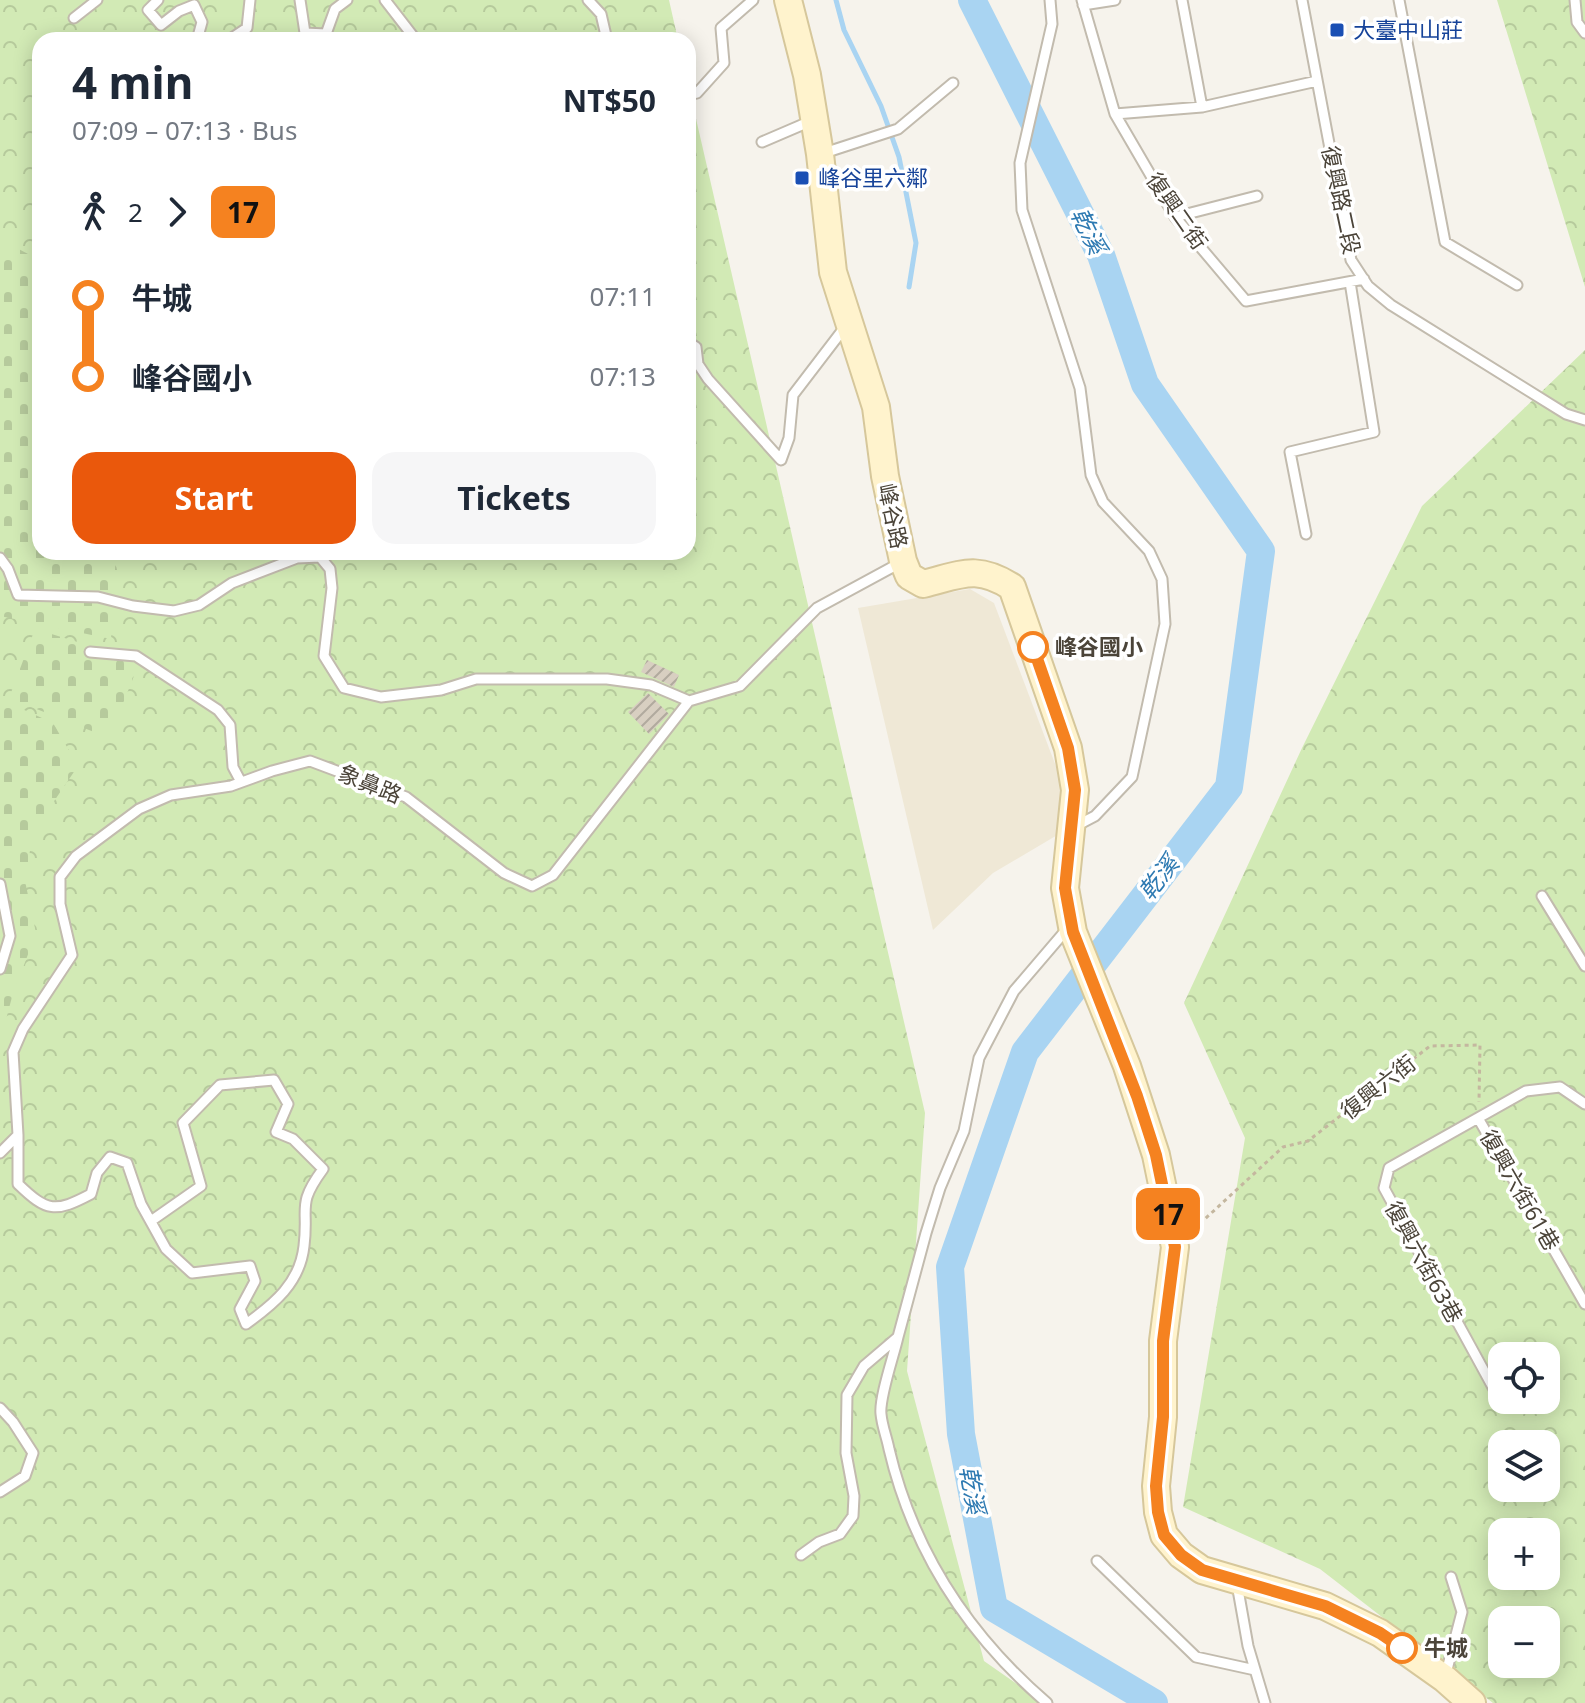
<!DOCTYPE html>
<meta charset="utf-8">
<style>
body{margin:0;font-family:"Noto Sans","Noto Sans TC",sans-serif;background:#f6f6f7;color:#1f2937;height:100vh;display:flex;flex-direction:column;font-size:30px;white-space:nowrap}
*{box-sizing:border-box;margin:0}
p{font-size:26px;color:#747a83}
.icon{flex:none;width:44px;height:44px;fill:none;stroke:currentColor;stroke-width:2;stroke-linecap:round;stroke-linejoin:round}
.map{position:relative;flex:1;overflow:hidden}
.drawer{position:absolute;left:32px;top:32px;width:664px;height:528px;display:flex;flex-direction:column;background:#fff;border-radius:24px;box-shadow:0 4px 20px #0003}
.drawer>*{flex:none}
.badge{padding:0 16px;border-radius:12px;font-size:28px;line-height:52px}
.tools{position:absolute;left:1488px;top:1342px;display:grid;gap:16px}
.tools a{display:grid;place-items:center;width:72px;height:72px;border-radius:16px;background:#fff;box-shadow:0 4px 20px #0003;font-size:40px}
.map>.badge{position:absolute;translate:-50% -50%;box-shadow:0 0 0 4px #fff}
.legs{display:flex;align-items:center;gap:12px;height:88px;padding:0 40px;font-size:26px}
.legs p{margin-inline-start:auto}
.summary{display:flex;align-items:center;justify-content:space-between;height:136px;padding:0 40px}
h1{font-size:44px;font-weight:700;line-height:60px}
.cta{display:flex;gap:16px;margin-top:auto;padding:16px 40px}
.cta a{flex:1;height:92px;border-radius:24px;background:#ea580c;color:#fff;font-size:32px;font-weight:700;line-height:92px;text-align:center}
.cta a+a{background:#f6f6f7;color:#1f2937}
ul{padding:0 40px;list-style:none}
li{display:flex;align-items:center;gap:28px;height:80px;font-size:30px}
li i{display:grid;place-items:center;width:12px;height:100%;margin:0 10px;background:currentColor}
li i::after{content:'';width:20px;height:20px;margin:-10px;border:6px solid;border-radius:50%;background:#fff}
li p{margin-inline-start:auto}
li:first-child i{background:linear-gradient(#0000 50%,currentColor 0)}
li:last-child i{background:linear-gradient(currentColor 50%,#0000 0)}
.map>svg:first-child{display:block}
.education{fill:#efe8d6}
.forest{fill:url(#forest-crowns);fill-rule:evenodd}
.cemetery{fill:url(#cemetery-stones)}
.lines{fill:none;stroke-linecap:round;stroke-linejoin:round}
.stream{stroke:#a9d4f2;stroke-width:5}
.river{stroke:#a9d4f2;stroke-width:28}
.building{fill:url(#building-hatch)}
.lane-casing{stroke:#c2bbae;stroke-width:13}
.secondary-casing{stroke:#d6c79b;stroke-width:30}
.path{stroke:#c4b79f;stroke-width:3;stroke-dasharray:4 4;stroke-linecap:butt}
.lane{stroke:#fff;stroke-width:9}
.secondary{stroke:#fff3cd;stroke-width:26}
.line-1-casing{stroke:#fff;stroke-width:18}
.line-1{stroke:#f58220;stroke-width:12}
.transit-dot{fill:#1a4fb4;stroke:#fff;stroke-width:3}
.stop-1-dot{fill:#fff;stroke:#f58220;stroke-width:4}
.labels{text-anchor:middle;stroke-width:7;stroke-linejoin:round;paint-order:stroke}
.transit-label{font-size:22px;fill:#164399;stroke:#fff;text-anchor:start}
.street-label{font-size:22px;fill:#4b4439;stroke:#fff}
.stop-label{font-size:22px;font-weight:bold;fill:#4b4439;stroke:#fff;text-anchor:start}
.water-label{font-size:24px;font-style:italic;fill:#2e7ab2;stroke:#fff}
</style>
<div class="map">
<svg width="1585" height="1703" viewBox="0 0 1585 1703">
<defs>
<pattern id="forest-crowns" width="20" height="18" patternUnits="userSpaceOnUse" patternTransform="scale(2)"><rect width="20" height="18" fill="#d2eab5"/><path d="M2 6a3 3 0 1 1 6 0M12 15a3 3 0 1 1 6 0" fill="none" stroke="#b6ca9c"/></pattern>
<pattern id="cemetery-stones" width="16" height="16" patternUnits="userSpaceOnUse" patternTransform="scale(2)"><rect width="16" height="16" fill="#d2eab5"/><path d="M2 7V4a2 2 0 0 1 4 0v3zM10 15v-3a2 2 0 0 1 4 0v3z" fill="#b6ca9c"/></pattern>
<pattern id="building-hatch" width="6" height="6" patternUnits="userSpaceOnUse" patternTransform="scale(2)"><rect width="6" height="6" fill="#d8cfc1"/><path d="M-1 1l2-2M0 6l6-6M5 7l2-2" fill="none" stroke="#b1aa9e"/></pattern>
</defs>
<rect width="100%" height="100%" fill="#f6f3ec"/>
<path class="education" d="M 970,589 L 994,603 L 1060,777 L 1059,834 L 993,873 L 933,930 L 858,608 Z"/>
<path class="forest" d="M 0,0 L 669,0 L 678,40 L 40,40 L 40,552 L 688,552 L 688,84 L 925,1113 L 907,1371 L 984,1661 L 1044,1703 L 0,1703 Z
M 1497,0 L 1585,0 L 1585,287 Z
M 1585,350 L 1585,1703 L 1493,1703 L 1320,1569 L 1183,1507 L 1245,1138 L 1184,1003 L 1302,748 L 1422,506 ZM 1502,1356 L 1546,1356 L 1546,1400 L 1502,1400 ZM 1502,1444 L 1546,1444 L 1546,1488 L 1502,1488 ZM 1502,1532 L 1546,1532 L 1546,1576 L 1502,1576 ZM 1502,1620 L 1546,1620 L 1546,1664 L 1502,1664 Z"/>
<path class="cemetery" d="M 0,239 L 28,254 L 40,267 L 40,552 L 116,552 L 111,639 L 0,616 Z
M 35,629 L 140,661 L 109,738 L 9,698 Z
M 0,699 L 53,723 L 78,766 L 33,832 L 25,881 L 36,933 L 12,997 L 0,1042 Z"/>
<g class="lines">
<path class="stream" d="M 836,0 L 844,30 L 881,106 L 899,157 L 916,243 L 909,287"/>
<path class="river" d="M 972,0 L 1101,255 L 1145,384 L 1261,551 L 1229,787 L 1025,1052 L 950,1267 L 961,1434 L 994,1608 L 1154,1703"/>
</g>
<path class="building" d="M 647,660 L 679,675 L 674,687 L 641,672 Z
M 648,693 L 669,714 L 649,734 L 628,712 Z"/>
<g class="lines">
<g class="lane-casing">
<path id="lane" d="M 158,0 L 148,10 L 161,25 L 179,11 L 194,5 L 202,22 L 197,40
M 300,0 L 305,33 L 326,34 L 335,9 L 347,0
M 385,0 L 416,40
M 588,0 L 601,14 L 607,40
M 1050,0 L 1052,24 L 1020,163 L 1022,210 L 1080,388 L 1091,475 L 1103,502 L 1149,551 L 1162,579 L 1165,624 L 1132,777 L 1095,816 L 1074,827
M 1082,0 L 1115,114 L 1175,217 L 1246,301 L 1364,279
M 1182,0 L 1202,107
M 1302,0 L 1351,260 L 1368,286 L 1391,305 L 1566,414 L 1585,420
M 1399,0 L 1445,242 L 1517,285
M 1575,0 L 1577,22 L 1585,33
M 1083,5 L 1115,0
M 74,18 L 97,0
M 229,40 L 247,28 L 250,0
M 688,95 L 697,93 L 724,63 L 721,28 L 753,0
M 1115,114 L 1202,107 L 1317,81
M 762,142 L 811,121
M 821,154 L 898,129 L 953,83
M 1175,217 L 1257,196
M 688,342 L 696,347 L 698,364 L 708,379 L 781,460 L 789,438 L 793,395 L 845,327
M 1306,534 L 1290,452 L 1374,432 L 1350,282
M 0,558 L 8,569 L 18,595 L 98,597 L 133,606 L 174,611 L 199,605 L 232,583 L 297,558 L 320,557 L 330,569 L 332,588 L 324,656 L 344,688 L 381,697 L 441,690 L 476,679 L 607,679 L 651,685 L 689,701
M 90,652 L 136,656 L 218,710 L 230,725 L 233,767 L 241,782
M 0,884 L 10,936 L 0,969
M 1542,896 L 1585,966
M 1478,1118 L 1585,1304
M 18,1135 L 18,1184 C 47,1212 55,1213 91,1194 L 97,1173 L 110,1157 L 127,1163 L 141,1204 L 166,1249 L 192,1273 L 250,1266 L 255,1281 L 240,1309 L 246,1324 C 274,1304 300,1283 304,1246 C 309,1206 296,1206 323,1169 L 293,1139 L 276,1132 L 288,1104 L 274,1080 L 220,1085 L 183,1123 L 201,1186 L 151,1221
M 0,1153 L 18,1135 L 13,1052 L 23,1029 L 72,955 L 60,904 L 60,877 L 76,856 L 139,809 L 171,795 L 231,786 L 272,771 L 310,761 L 406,797 L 504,873 L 532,886 L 553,875 L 689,701 L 740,686 L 817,608 L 900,563
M 898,1337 C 894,1355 879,1398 881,1414 C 882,1426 887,1438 889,1449 C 913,1551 968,1635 1047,1703
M 1501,1402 L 1384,1188 L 1389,1168 L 1526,1091 L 1560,1087 L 1585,1104
M 0,1408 L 13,1422 L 33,1453 L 25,1476 L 0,1492
M 801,1555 L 819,1542 L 840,1534 L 853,1516 L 854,1496 L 846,1453 L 847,1395 L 864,1366 L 898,1337 L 926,1233 L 940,1188 L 964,1131 L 979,1058 L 1014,991 L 1067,929
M 1097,1561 L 1196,1657 L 1255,1670
M 1237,1584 L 1248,1646 L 1265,1703
M 1445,1677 L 1462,1612 L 1451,1577"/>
</g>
<g class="secondary-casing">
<path id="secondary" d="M 788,0 L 807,75 L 820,154 L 833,272 L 876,407 L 885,476 L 903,561 L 909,576 L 923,584 C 961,575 976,564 1012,587 L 1068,748 L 1075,790 L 1065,888 L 1073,932 L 1127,1066 L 1156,1155 L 1175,1247 L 1163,1341 L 1163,1417 L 1156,1486 L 1158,1512 L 1164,1535 L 1181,1555 L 1202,1570 L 1325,1606 L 1380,1633 L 1445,1679 L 1472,1703"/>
</g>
<path class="path" d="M 1194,1229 L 1283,1147 L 1308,1141 L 1430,1046 L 1480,1045 L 1479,1102"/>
<use href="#lane" class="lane"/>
<use href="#secondary" class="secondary"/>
</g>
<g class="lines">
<g class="line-1-casing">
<path id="line-1" d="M 1033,647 L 1068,748 L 1075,790 L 1065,888 L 1073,932 L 1137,1096 L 1156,1155 L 1175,1247 L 1163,1341 L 1163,1417 L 1156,1486 L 1158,1512 L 1164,1535 L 1181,1555 L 1202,1570 L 1325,1606 L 1380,1633 L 1402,1648"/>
</g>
<use href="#line-1" class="line-1"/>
</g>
<g class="transit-dot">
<rect x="1329" y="22" width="16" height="16" rx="4"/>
<rect x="794" y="170" width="16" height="16" rx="4"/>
</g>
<g class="stop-1-dot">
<circle cx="1033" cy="647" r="14"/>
<circle cx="1402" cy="1648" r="14"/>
</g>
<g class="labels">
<g class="transit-label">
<text x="1353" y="38">大臺中山莊</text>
<text x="818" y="186">峰谷里六鄰</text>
</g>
<g class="street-label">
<text transform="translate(1341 200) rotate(78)" y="8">復興路二段</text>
<text transform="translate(1177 211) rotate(55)" y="8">復興二街</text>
<text transform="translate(893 516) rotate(78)" y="8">峰谷路</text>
<text transform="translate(370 784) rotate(22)" y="8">象鼻路</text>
<text transform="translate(1378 1087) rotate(-38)" y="8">復興六街</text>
<text transform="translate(1520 1190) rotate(60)" y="8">復興六街61巷</text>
<text transform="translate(1424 1262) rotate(61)" y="8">復興六街63巷</text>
</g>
<g class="stop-label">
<text x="1055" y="655">峰谷國小</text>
<text x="1424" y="1656">牛城</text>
</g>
<g class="water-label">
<text transform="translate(1088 231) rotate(64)" y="8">乾溪</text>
<text transform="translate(1159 878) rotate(-52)" y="8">乾溪</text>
<text transform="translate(972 1490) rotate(80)" y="8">乾溪</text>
</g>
</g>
</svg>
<div class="tools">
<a><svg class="icon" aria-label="locate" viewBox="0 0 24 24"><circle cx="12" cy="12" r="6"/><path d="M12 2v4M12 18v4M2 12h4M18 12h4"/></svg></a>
<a><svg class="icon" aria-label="layers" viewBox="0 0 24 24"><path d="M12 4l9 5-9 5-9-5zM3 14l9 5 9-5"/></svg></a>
<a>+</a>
<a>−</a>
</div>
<b class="badge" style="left:1168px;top:1214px;background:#f58220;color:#111">17</b>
<section class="drawer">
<div class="summary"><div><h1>4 min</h1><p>07:09 – 07:13 · Bus</p></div><b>NT$50</b></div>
<div class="legs"><svg class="icon" aria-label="walk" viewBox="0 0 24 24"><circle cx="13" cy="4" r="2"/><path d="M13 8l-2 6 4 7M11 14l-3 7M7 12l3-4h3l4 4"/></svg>2<svg class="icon" aria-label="forward" viewBox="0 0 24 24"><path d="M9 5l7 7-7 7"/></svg><b class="badge" style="background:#f58220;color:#111">17</b></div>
<ul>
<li><i style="color:#f58220"></i><b>牛城</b><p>07:11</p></li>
<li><i style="color:#f58220"></i><b>峰谷國小</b><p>07:13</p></li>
</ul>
<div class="cta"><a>Start</a><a>Tickets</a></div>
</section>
</div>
